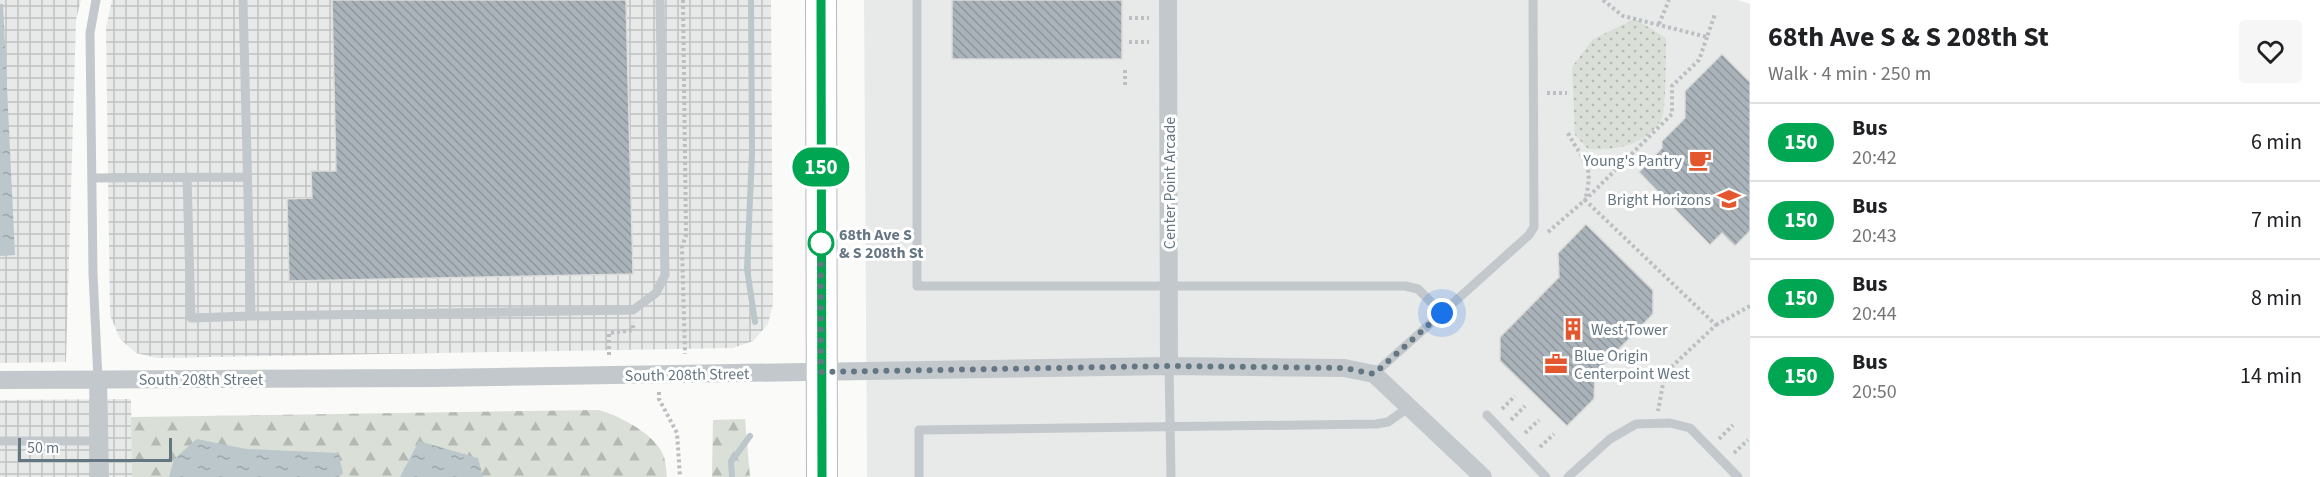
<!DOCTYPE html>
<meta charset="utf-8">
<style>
body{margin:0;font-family:"Source Sans 3",sans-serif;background:#f6f6f6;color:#202124;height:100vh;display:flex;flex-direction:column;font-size:22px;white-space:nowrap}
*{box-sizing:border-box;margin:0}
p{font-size:20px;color:#757577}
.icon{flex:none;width:33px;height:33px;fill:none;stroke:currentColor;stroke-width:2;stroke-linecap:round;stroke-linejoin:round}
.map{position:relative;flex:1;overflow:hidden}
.drawer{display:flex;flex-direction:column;background:#fff;width:570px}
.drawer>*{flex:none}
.badge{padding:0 12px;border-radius:20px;font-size:21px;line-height:39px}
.scale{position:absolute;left:18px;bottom:15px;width:154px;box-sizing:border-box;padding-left:6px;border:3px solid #657683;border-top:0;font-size:16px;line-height:21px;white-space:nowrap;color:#657683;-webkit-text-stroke:4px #fff;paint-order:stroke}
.you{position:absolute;width:30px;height:30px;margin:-15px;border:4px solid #fff;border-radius:50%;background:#1a73e8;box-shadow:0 0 0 9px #1a73e833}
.map>.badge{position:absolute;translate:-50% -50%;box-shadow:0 0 0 3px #fff}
.round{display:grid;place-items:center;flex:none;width:63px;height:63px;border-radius:6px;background:#f6f6f6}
.headline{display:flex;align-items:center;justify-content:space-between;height:102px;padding:0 18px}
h1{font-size:28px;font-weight:700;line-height:45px}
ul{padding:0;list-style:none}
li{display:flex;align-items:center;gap:18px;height:78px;padding:0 18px;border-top:2px solid #e0e0e0}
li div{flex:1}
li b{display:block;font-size:22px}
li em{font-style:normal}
li .badge{min-width:66px;font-weight:700;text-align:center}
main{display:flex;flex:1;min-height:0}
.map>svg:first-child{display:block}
.built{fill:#e8e9e9}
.industrial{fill:url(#industrial-grid)}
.green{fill:url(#green-dots)}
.forest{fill:url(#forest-firs)}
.water{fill:url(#water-ripples)}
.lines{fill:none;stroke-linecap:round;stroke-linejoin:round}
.stream{stroke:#bbc7cb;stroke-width:6}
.building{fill:url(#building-back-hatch);stroke:#dcdcda;stroke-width:1.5}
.primary-casing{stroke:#b5babe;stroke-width:32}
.path{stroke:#bbbfc2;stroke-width:4;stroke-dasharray:3 3;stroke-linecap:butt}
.lane{stroke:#c3c8cc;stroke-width:9}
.street{stroke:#c3c8cc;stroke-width:18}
.primary{stroke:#fff;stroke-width:30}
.line-casing{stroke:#fff;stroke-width:14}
.line{stroke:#00a651;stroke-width:9}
.walk{stroke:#657683;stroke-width:6;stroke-dasharray:0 10.8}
.stop-dot{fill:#fff;stroke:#00a651;stroke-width:3}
.labels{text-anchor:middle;stroke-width:6;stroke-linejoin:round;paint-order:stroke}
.poi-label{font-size:16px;fill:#657683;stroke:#fff;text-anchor:end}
.street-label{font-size:16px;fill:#657683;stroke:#fff}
.stop-label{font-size:16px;font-weight:bold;fill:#657683;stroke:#fff;text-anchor:start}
</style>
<main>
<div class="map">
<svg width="1750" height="477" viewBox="0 0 1750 477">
<defs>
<pattern id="industrial-grid" width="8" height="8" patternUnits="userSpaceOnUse" patternTransform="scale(1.5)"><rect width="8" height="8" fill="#e8e9e9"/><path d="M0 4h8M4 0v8" fill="none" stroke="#c0c1c2"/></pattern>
<pattern id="green-dots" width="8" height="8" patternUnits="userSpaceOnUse" patternTransform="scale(1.5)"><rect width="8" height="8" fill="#dadfd7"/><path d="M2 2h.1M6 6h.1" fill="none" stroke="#b4b9b4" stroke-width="1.8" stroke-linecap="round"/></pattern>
<pattern id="forest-firs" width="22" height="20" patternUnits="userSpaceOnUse" patternTransform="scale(1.5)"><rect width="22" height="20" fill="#dadfd7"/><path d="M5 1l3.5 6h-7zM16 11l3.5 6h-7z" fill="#b4b9b4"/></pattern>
<pattern id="water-ripples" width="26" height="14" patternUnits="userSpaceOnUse" patternTransform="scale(1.5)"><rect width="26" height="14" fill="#bbc7cb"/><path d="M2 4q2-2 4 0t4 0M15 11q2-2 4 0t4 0" fill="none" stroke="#9ca6aa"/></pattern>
<pattern id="building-back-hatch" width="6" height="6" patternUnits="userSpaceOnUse" patternTransform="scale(1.5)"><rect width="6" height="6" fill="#aab3b9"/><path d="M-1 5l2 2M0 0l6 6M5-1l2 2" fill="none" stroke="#8e969c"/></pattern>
</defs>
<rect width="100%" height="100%" fill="#fafaf8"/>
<path class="built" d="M 864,0 L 1738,0 L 1750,4 L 1750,477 L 867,477 Z"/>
<path class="industrial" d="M 0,0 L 81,0 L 76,20 L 66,362 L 0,363 Z
M 112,0 L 771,0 L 773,304 L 768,324 L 753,341 L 733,348 L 157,358 L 136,353 L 120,339 L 110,315 L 106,28 Z
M 131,399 L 132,477 L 0,477 L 0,400 Z"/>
<path class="green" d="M 1635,19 L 1666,38 C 1666,51 1666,111 1662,118 C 1648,145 1615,151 1588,149 L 1575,135 L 1572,67 L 1593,39 Z"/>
<path class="forest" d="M 599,410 C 620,416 657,435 664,457 C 666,463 666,471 667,477 L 132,477 L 131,417 Z
M 745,419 L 750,477 L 712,477 L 713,420 Z"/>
<path class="water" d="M 0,4 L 3,4 L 15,255 L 0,256 Z
M 197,439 L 246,449 L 338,453 L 343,473 L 339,477 L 169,477 L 174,459 Z
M 419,441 L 478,458 L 483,477 L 400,477 Z"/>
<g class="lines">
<path class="stream" d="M 751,0 L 752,153 L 747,269 L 755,322
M 732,477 L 731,462 L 750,436"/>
</g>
<path class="building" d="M 332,0 L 626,0 L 633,274 L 289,281 L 287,199 L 312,198 L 311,171 L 336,171 Z
M 952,0 L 1122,0 L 1122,59 L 952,59 Z
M 1722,54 L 1750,82 L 1750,231 L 1735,246 L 1722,233 L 1710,245 L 1639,172 L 1662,148 L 1662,141 L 1685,118 L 1685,91 Z
M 1586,224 L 1653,290 L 1653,314 L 1595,374 L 1594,399 L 1567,426 L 1500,361 L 1500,337 L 1559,277 L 1558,253 Z"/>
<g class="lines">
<g class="primary-casing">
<path id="primary" d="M 821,0 L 822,477"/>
</g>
<path class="path" d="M 683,0 L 686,235 L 682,247 L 685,354
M 1603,0 L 1623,16 L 1707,37 L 1715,14
M 1129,18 L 1149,18
M 1659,24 L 1669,0
M 1129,42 L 1149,42
M 1125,85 L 1125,68
M 1547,93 L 1567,93
M 1568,133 C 1583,162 1595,163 1585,200 L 1716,325 L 1665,373 L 1658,411
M 1548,232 L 1585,200 L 1672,114 L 1672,86 L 1699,60 L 1707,37
M 1716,325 L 1750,306
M 609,355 L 609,333 L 633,330 L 633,322
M 659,392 L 659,399 L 677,433 L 680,477
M 1502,409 L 1515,396
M 1511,420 L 1525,406
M 1525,433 L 1539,420
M 1719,439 L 1733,425
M 1540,447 L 1554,434
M 1734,453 L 1748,440"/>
<path class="lane" d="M 96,0 L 90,33 L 93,274 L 98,379
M 243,0 L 251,316 L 633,310 L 656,293 L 665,275 L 660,0
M 917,0 L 917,286 L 1405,286 L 1418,289 L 1442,313
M 187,177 L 191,318 L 251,316
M 92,178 L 247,177
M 1169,366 L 1171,477
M 1374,374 L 1529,235 L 1534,227 L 1533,0
M 1487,415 L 1546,477
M 0,441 L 99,441
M 919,477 L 919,430 L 1376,424 L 1388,422 L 1409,407
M 1568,477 L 1610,439 L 1636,424 L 1670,423 L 1690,428 L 1738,477"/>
<path class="street" d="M 1168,0 L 1169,366
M 98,379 L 100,477
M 0,380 L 435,378 L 1169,366 L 1344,368 L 1374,374 L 1483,477"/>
<use href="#primary" class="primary"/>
</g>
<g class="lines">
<g class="line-casing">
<path id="line" d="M 821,0 L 822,477"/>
</g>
<use href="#line" class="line"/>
<path class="walk" d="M 821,243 L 821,372 L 1169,366 L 1344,368 L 1374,374 L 1442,313"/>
</g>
<defs>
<g id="cafe-bare" transform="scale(1.8)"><path d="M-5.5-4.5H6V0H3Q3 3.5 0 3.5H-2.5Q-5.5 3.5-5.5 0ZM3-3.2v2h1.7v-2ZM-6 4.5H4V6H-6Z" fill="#e4572e" stroke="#fff" stroke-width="2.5" paint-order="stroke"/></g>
<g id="school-bare" transform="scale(1.8)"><path d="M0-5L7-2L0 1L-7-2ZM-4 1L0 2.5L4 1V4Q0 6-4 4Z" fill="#e4572e" stroke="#fff" stroke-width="2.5" paint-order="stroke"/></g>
<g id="building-bare" transform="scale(1.8)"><path d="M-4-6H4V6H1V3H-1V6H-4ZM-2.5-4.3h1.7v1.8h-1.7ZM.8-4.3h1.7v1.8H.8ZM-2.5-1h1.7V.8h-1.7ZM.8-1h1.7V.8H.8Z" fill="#e4572e" stroke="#fff" stroke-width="2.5" paint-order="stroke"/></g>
<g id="office-bare" transform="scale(1.8)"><path d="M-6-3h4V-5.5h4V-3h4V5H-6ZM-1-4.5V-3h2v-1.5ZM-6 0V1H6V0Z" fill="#e4572e" stroke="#fff" stroke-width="2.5" paint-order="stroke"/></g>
</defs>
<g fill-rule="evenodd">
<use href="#cafe-bare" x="1700" y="160"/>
<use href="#school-bare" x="1729" y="199"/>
<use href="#building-bare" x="1573" y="329"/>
<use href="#office-bare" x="1556" y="364"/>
</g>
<circle class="stop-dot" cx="821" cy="243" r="12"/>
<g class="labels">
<g class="poi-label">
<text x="1682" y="166">Young's Pantry</text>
<text x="1711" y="205">Bright Horizons</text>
<text x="1591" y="335" text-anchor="start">West Tower</text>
<text x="1574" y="361" text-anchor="start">Blue Origin<tspan x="1574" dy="18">Centerpoint West</tspan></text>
</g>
<g class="street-label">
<text transform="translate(1169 183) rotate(-90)" y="6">Center Point Arcade</text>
<text transform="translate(687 374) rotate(-1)" y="6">South 208th Street</text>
<text x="201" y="385">South 208th Street</text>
</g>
<g class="stop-label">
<text x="839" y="240">68th Ave S<tspan x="839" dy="18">&amp; S 208th St</tspan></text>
</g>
</g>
</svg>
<div class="scale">50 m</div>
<div class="you" style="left:1442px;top:313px"></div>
<b class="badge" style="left:821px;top:167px;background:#00a651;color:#fff">150</b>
</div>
<section class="drawer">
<div class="headline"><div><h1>68th Ave S &amp; S 208th St</h1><p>Walk · 4 min · 250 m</p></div><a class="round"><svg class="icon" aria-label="heart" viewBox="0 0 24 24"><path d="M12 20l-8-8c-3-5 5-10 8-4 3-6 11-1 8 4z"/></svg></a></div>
<ul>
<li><span class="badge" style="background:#00a651;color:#fff">150</span><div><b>Bus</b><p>20:42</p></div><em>6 min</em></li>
<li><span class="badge" style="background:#00a651;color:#fff">150</span><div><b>Bus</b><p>20:43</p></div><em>7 min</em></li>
<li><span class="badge" style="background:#00a651;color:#fff">150</span><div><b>Bus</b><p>20:44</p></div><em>8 min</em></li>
<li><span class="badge" style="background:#00a651;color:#fff">150</span><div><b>Bus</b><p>20:50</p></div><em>14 min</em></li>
</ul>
</section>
</main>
